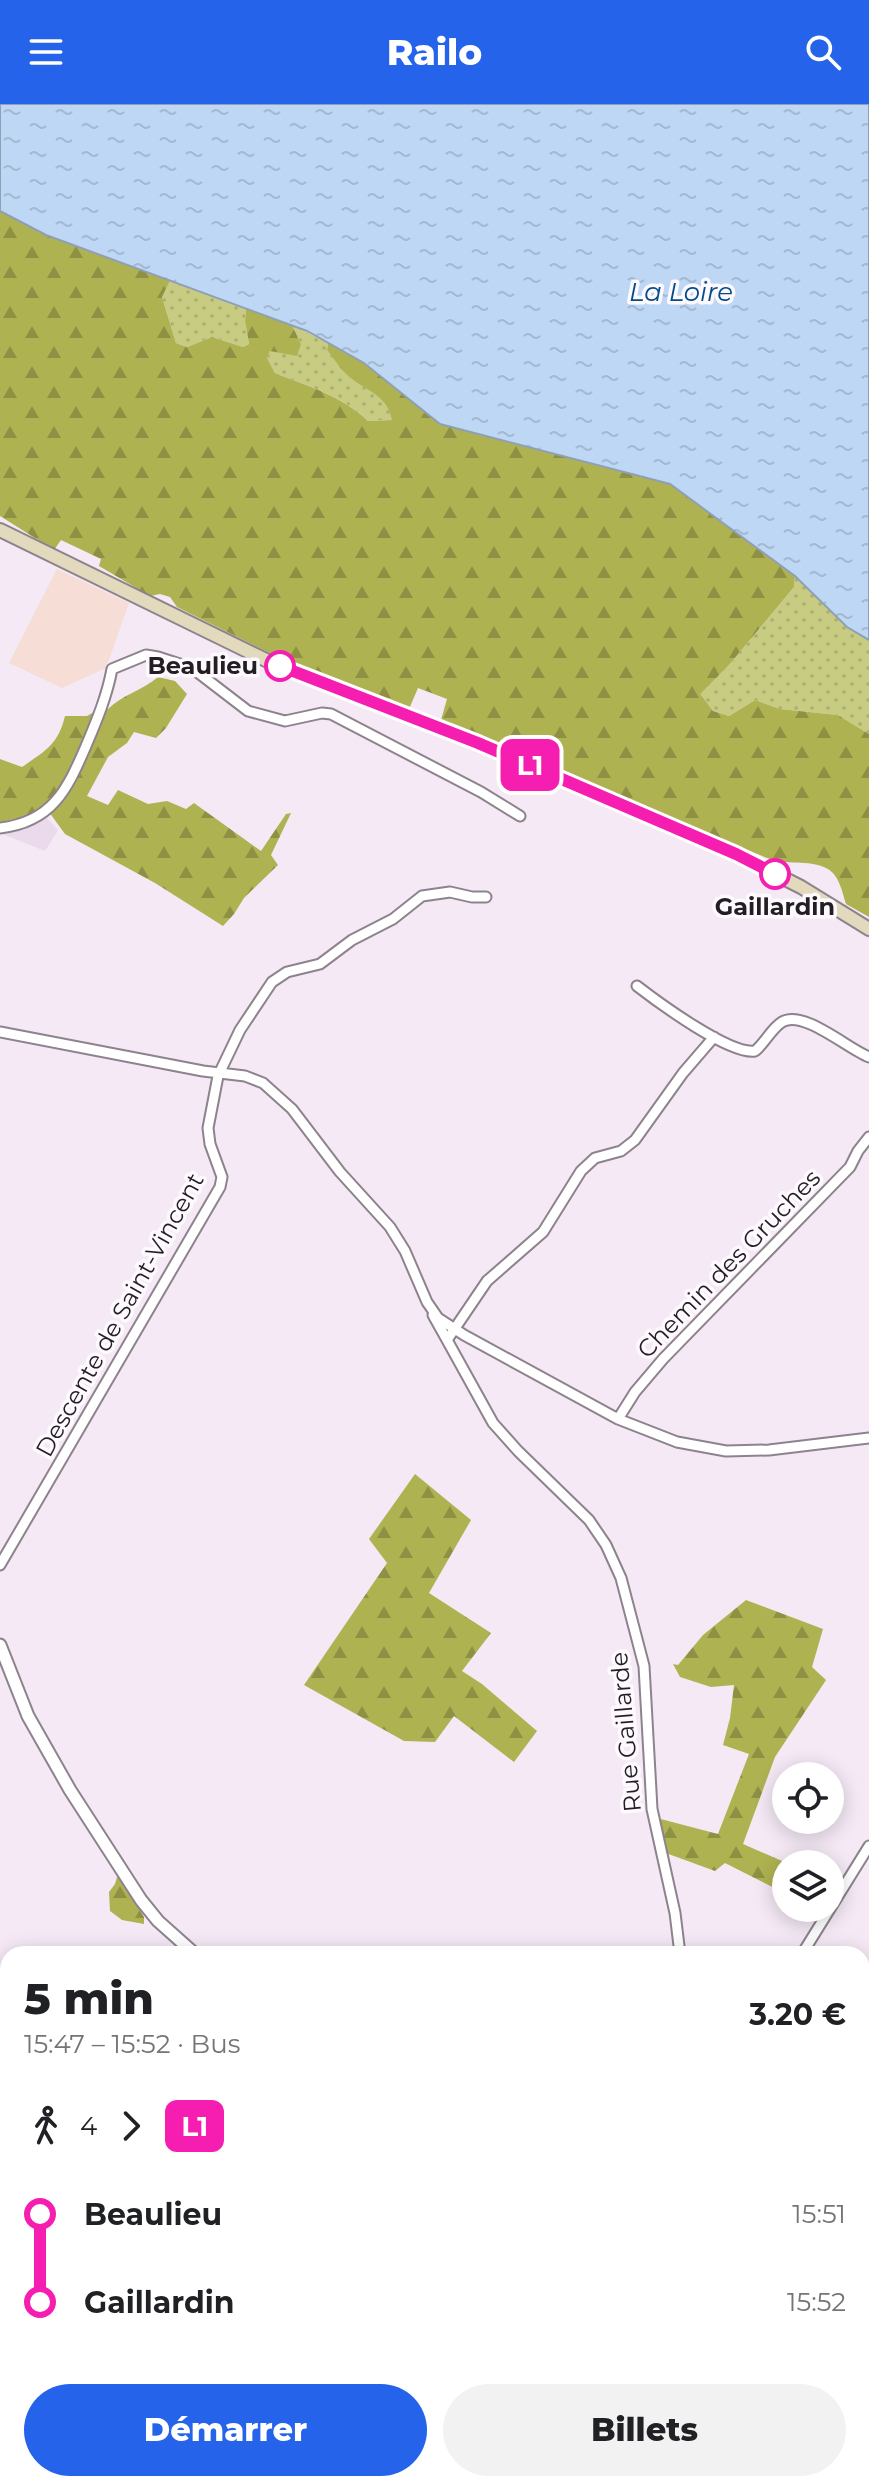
<!DOCTYPE html>
<html lang="fr">
<meta charset="utf-8">
<style>
body{margin:0;font-family:Montserrat,sans-serif;background:#f2f2f2;color:#202124;height:100vh;display:flex;flex-direction:column;font-size:30px;white-space:nowrap}
*{box-sizing:border-box;margin:0}
p{font-size:26px;color:#757577}
.icon{flex:none;width:44px;height:44px;fill:none;stroke:currentColor;stroke-width:2;stroke-linecap:round;stroke-linejoin:round}
.map{position:relative;flex:1;overflow:hidden}
.side{position:absolute;left:0px;top:1842px;width:870px;height:546px;display:flex;flex-direction:column;background:#fff;border-radius:24px 24px 0 0;box-shadow:0 4px 20px #0003}
.side>*{flex:none}
.badge{padding:0 16px;border-radius:12px;font-size:28px;line-height:52px}
.tools{position:absolute;left:772px;top:1658px;display:grid;gap:16px}
.tools a{display:grid;place-items:center;width:72px;height:72px;border-radius:50%;background:#fff;box-shadow:0 4px 20px #0003;font-size:40px}
.map>.badge{position:absolute;translate:-50% -50%;box-shadow:0 0 0 4px #fff}
.legs{display:flex;align-items:center;gap:12px;height:88px;padding:0 24px;font-size:26px}
.legs p{margin-inline-start:auto}
.overview{display:flex;align-items:center;justify-content:space-between;height:136px;padding:0 24px}
h1{font-size:44px;font-weight:800;line-height:60px}
.cta{display:flex;gap:16px;margin-top:auto;padding:16px 24px}
.cta a{flex:1;height:92px;border-radius:48px;background:#2563eb;color:#fff;font-size:32px;font-weight:800;line-height:92px;text-align:center}
.cta a+a{background:#f2f2f2;color:#202124}
ul{padding:0 24px;list-style:none}
li{display:flex;align-items:center;gap:28px;height:88px;font-size:30px}
li i{display:grid;place-items:center;width:12px;height:100%;margin:0 10px;background:currentColor}
li i::after{content:'';width:20px;height:20px;margin:-10px;border:6px solid;border-radius:50%;background:#fff}
li p{margin-inline-start:auto}
li:first-child i{background:linear-gradient(#0000 50%,currentColor 0)}
li:last-child i{background:linear-gradient(currentColor 50%,#0000 0)}
header{display:flex;justify-content:space-between;align-items:center;height:104px;padding:0 24px;background:#2563eb;color:#fff;font-size:36px;font-weight:800}
.map>svg:first-child{display:block}
.commercial{fill:#f6ddd6}
.built{fill:#eadaec}
.grass{fill:url(#grass-dots)}
.forest{fill:url(#forest-firs)}
.water{fill:url(#water-ripples);stroke:#8fa0b5;stroke-width:2}
.lines{fill:none;stroke-linecap:round;stroke-linejoin:round}
.minor-casing{stroke:#8d838d;stroke-width:13}
.tertiary-casing{stroke:#8d838d;stroke-width:15}
.secondary-casing{stroke:#8d838d;stroke-width:16}
.minor{stroke:#fff;stroke-width:9}
.tertiary{stroke:#fff;stroke-width:11}
.secondary{stroke:#e3dabd;stroke-width:12}
.line-1-casing{stroke:#fff;stroke-width:18}
.line-1{stroke:#f51eb1;stroke-width:12}
.stop-1-dot{fill:#fff;stroke:#f51eb1;stroke-width:4}
.labels{text-anchor:middle;stroke-width:7;stroke-linejoin:round;paint-order:stroke}
.stop-label{font-size:24px;font-weight:bold;fill:#221e22;stroke:#fdf9fe;text-anchor:end}
.street-label{font-size:24px;fill:#221e22;stroke:#fdf9fe}
.water-label{font-size:26px;font-style:italic;fill:#034c8a;stroke:#fdf9fe}
</style>
<header><svg class="icon" aria-label="menu" viewBox="0 0 24 24"><path d="M4 6h16M4 12h16M4 18h16"/></svg>Railo<svg class="icon" aria-label="search" viewBox="0 0 24 24"><circle cx="10" cy="10" r="6"/><path d="M15 15l6 6"/></svg></header>
<div class="map">
<svg width="869" height="2387" viewBox="0 0 869 2387">
<defs>
<pattern id="grass-dots" width="8" height="8" patternUnits="userSpaceOnUse" patternTransform="scale(2)"><rect width="8" height="8" fill="#c7cc82"/><path d="M2 2h.1M6 6h.1" fill="none" stroke="#abaf70" stroke-width="1.8" stroke-linecap="round"/></pattern>
<pattern id="forest-firs" width="22" height="20" patternUnits="userSpaceOnUse" patternTransform="scale(2)"><rect width="22" height="20" fill="#afb251"/><path d="M5 1l3.5 6h-7zM16 11l3.5 6h-7z" fill="#8e9043"/></pattern>
<pattern id="water-ripples" width="26" height="14" patternUnits="userSpaceOnUse" patternTransform="scale(2)"><rect width="26" height="14" fill="#bed7f4"/><path d="M2 4q2-2 4 0t4 0M15 11q2-2 4 0t4 0" fill="none" stroke="#a3b8d1"/></pattern>
</defs>
<rect width="100%" height="100%" fill="#f4e9f5"/>
<path class="commercial" d="M 57,465 L 129,499 L 106,564 L 62,584 L 9,559 Z"/>
<path class="built" d="M 45,712 L 58,726 L 45,747 L 0,729 L 26,723 Z"/>
<path class="grass" d="M 171,175 L 246,204 L 245,217 L 249,240 L 243,243 L 212,233 L 187,243 L 176,239 L 162,193 Z
M 292,221 L 328,239 L 327,246 C 335,255 343,268 353,276 C 371,289 387,290 393,316 L 368,317 C 344,292 307,282 275,269 L 267,254 L 270,247 L 301,240 Z
M 795,472 L 847,523 L 869,536 L 869,630 L 838,611 L 780,605 L 755,596 L 729,612 L 713,607 L 699,590 L 729,561 L 794,483 Z"/>
<path class="forest" d="M 0,107 L 46,131 L 171,175 L 162,193 L 176,239 L 187,243 L 212,233 L 243,243 L 249,240 L 245,217 L 246,204 L 292,221 L 301,240 L 297,252 L 270,247 L 267,254 L 275,269 C 307,282 343,292 368,317 L 392,316 C 388,293 370,288 353,276 C 342,268 335,256 327,246 L 328,239 L 364,259 L 440,320 L 670,380 L 795,472 L 794,483 L 729,561 L 700,590 L 713,607 L 729,612 L 755,596 L 780,605 L 838,611 L 869,630 L 869,813 L 846,800 C 842,787 839,770 826,764 C 808,755 786,762 767,754 C 658,709 549,664 441,616 L 447,595 L 418,584 L 409,605 L 288,558 L 177,503 L 170,493 L 160,490 L 150,492 L 99,462 L 101,455 L 61,436 L 54,446 L 0,412 Z
M 158,573 L 175,577 L 187,590 L 166,624 L 156,634 L 134,628 L 127,639 L 108,653 L 87,692 L 108,701 L 118,686 L 148,700 L 167,697 L 186,705 L 194,699 L 261,747 L 286,710 L 291,709 L 271,751 L 278,761 L 244,794 L 234,810 L 223,822 L 155,779 L 65,730 L 49,708 L 0,718 L 0,655 L 22,663 C 45,647 58,641 65,612 L 87,612 L 99,605 L 108,605 C 123,590 142,587 158,573 Z
M 415,1370 L 471,1416 L 429,1489 L 491,1529 L 462,1567 L 482,1580 L 537,1627 L 514,1658 L 454,1612 L 435,1638 L 404,1637 L 304,1581 L 387,1459 L 369,1435 Z
M 746,1496 L 823,1525 L 812,1563 L 826,1576 L 775,1653 L 743,1740 L 789,1760 L 786,1760 L 786,1790 L 725,1759 L 715,1767 L 663,1748 L 653,1713 L 718,1730 L 749,1650 L 723,1641 L 730,1614 L 734,1581 L 711,1583 L 680,1573 L 673,1560 L 678,1561 L 703,1531 Z
M 117,1773 L 120,1774 L 144,1813 L 144,1820 L 122,1816 L 110,1807 L 109,1788 L 115,1780 Z
M 869,1897 L 869,2032 L 862,2030 L 862,1907 Z"/>
<path class="water" d="M 0,0 L 869,0 L 869,536 L 847,523 L 795,472 L 670,380 L 440,320 L 364,259 L 307,227 L 46,131 L 0,107 Z"/>
<g class="lines">
<g class="minor-casing">
<path id="minor" d="M 0,724 C 52,718 67,686 86,642 C 97,616 107,592 112,565 L 146,551 L 158,553 L 192,564 L 248,607 L 285,617 L 322,609 L 331,610 L 481,688 L 520,712
M 637,882 C 659,899 730,951 755,947 C 765,939 771,925 782,918 C 803,905 848,945 869,953
M 0,928 L 203,967 L 245,972 L 263,979 L 292,1005 L 340,1068 L 390,1123 L 405,1147 L 427,1198 L 438,1214 L 464,1231 L 618,1315 L 677,1338 L 726,1347 L 769,1346 L 869,1334
M 433,1211 L 447,1236
M 618,1315 L 635,1288 L 663,1255 L 850,1063 L 858,1047 L 869,1033
M 0,1461 L 220,1083 L 222,1073 L 210,1040 L 208,1024 L 218,972 L 240,926 L 272,878 L 287,868 L 320,860 L 352,836 L 393,815 L 422,792 L 450,788 L 472,793 L 486,793
M 680,1850 L 675,1809 L 652,1705 L 644,1562 L 621,1474 L 606,1441 L 589,1416 L 518,1347 L 493,1319 L 447,1236 L 487,1177 L 543,1128 L 581,1067 L 595,1054 L 621,1047 L 635,1036 L 683,969 L 714,933
M 802,1850 L 869,1742
M 862,2033 L 869,2034
M 626,2387 L 628,2380"/>
</g>
<g class="tertiary-casing">
<path id="tertiary" d="M 0,1541 L 28,1612 L 70,1686 L 141,1796 L 158,1817 L 195,1850
M 655,2380 L 660,2387"/>
</g>
<g class="secondary-casing">
<path id="secondary" d="M 0,426 L 274,560 L 478,639 L 736,750 L 801,783 L 869,825"/>
</g>
<use href="#minor" class="minor"/>
<use href="#tertiary" class="tertiary"/>
<use href="#secondary" class="secondary"/>
</g>
<g class="lines">
<g class="line-1-casing">
<path id="line-1" d="M 280,562 L 478,639 L 736,750 L 775,770"/>
</g>
<use href="#line-1" class="line-1"/>
</g>
<g class="stop-1-dot">
<circle cx="280" cy="562" r="14"/>
<circle cx="775" cy="770" r="14"/>
</g>
<g class="labels">
<g class="stop-label">
<text x="258" y="570">Beaulieu</text>
<text x="775" y="811" text-anchor="middle">Gaillardin</text>
</g>
<g class="street-label">
<text transform="translate(729 1160) rotate(-46)" y="8">Chemin des Gruches</text>
<text transform="translate(120 1211) rotate(-61)" y="8">Descente de Saint-Vincent</text>
<text transform="translate(626 1628) rotate(-95)" y="8">Rue Gaillarde</text>
</g>
<g class="water-label">
<text x="681" y="197">La Loire</text>
</g>
</g>
</svg>
<div class="tools">
<a><svg class="icon" aria-label="locate" viewBox="0 0 24 24"><circle cx="12" cy="12" r="6"/><path d="M12 2v4M12 18v4M2 12h4M18 12h4"/></svg></a>
<a><svg class="icon" aria-label="layers" viewBox="0 0 24 24"><path d="M12 4l9 5-9 5-9-5zM3 14l9 5 9-5"/></svg></a>
</div>
<b class="badge" style="left:530px;top:661px;background:#f51eb1;color:#fff">L1</b>
<section class="side">
<div class="overview"><div><h1>5 min</h1><p>15:47 – 15:52 · Bus</p></div><b>3.20 €</b></div>
<div class="legs"><svg class="icon" aria-label="walk" viewBox="0 0 24 24"><circle cx="13" cy="4" r="2"/><path d="M13 8l-2 6 4 7M11 14l-3 7M7 12l3-4h3l4 4"/></svg>4<svg class="icon" aria-label="forward" viewBox="0 0 24 24"><path d="M9 5l7 7-7 7"/></svg><b class="badge" style="background:#f51eb1;color:#fff">L1</b></div>
<ul>
<li><i style="color:#f51eb1"></i><b>Beaulieu</b><p>15:51</p></li>
<li><i style="color:#f51eb1"></i><b>Gaillardin</b><p>15:52</p></li>
</ul>
<div class="cta"><a>Démarrer</a><a>Billets</a></div>
</section>
</div>
